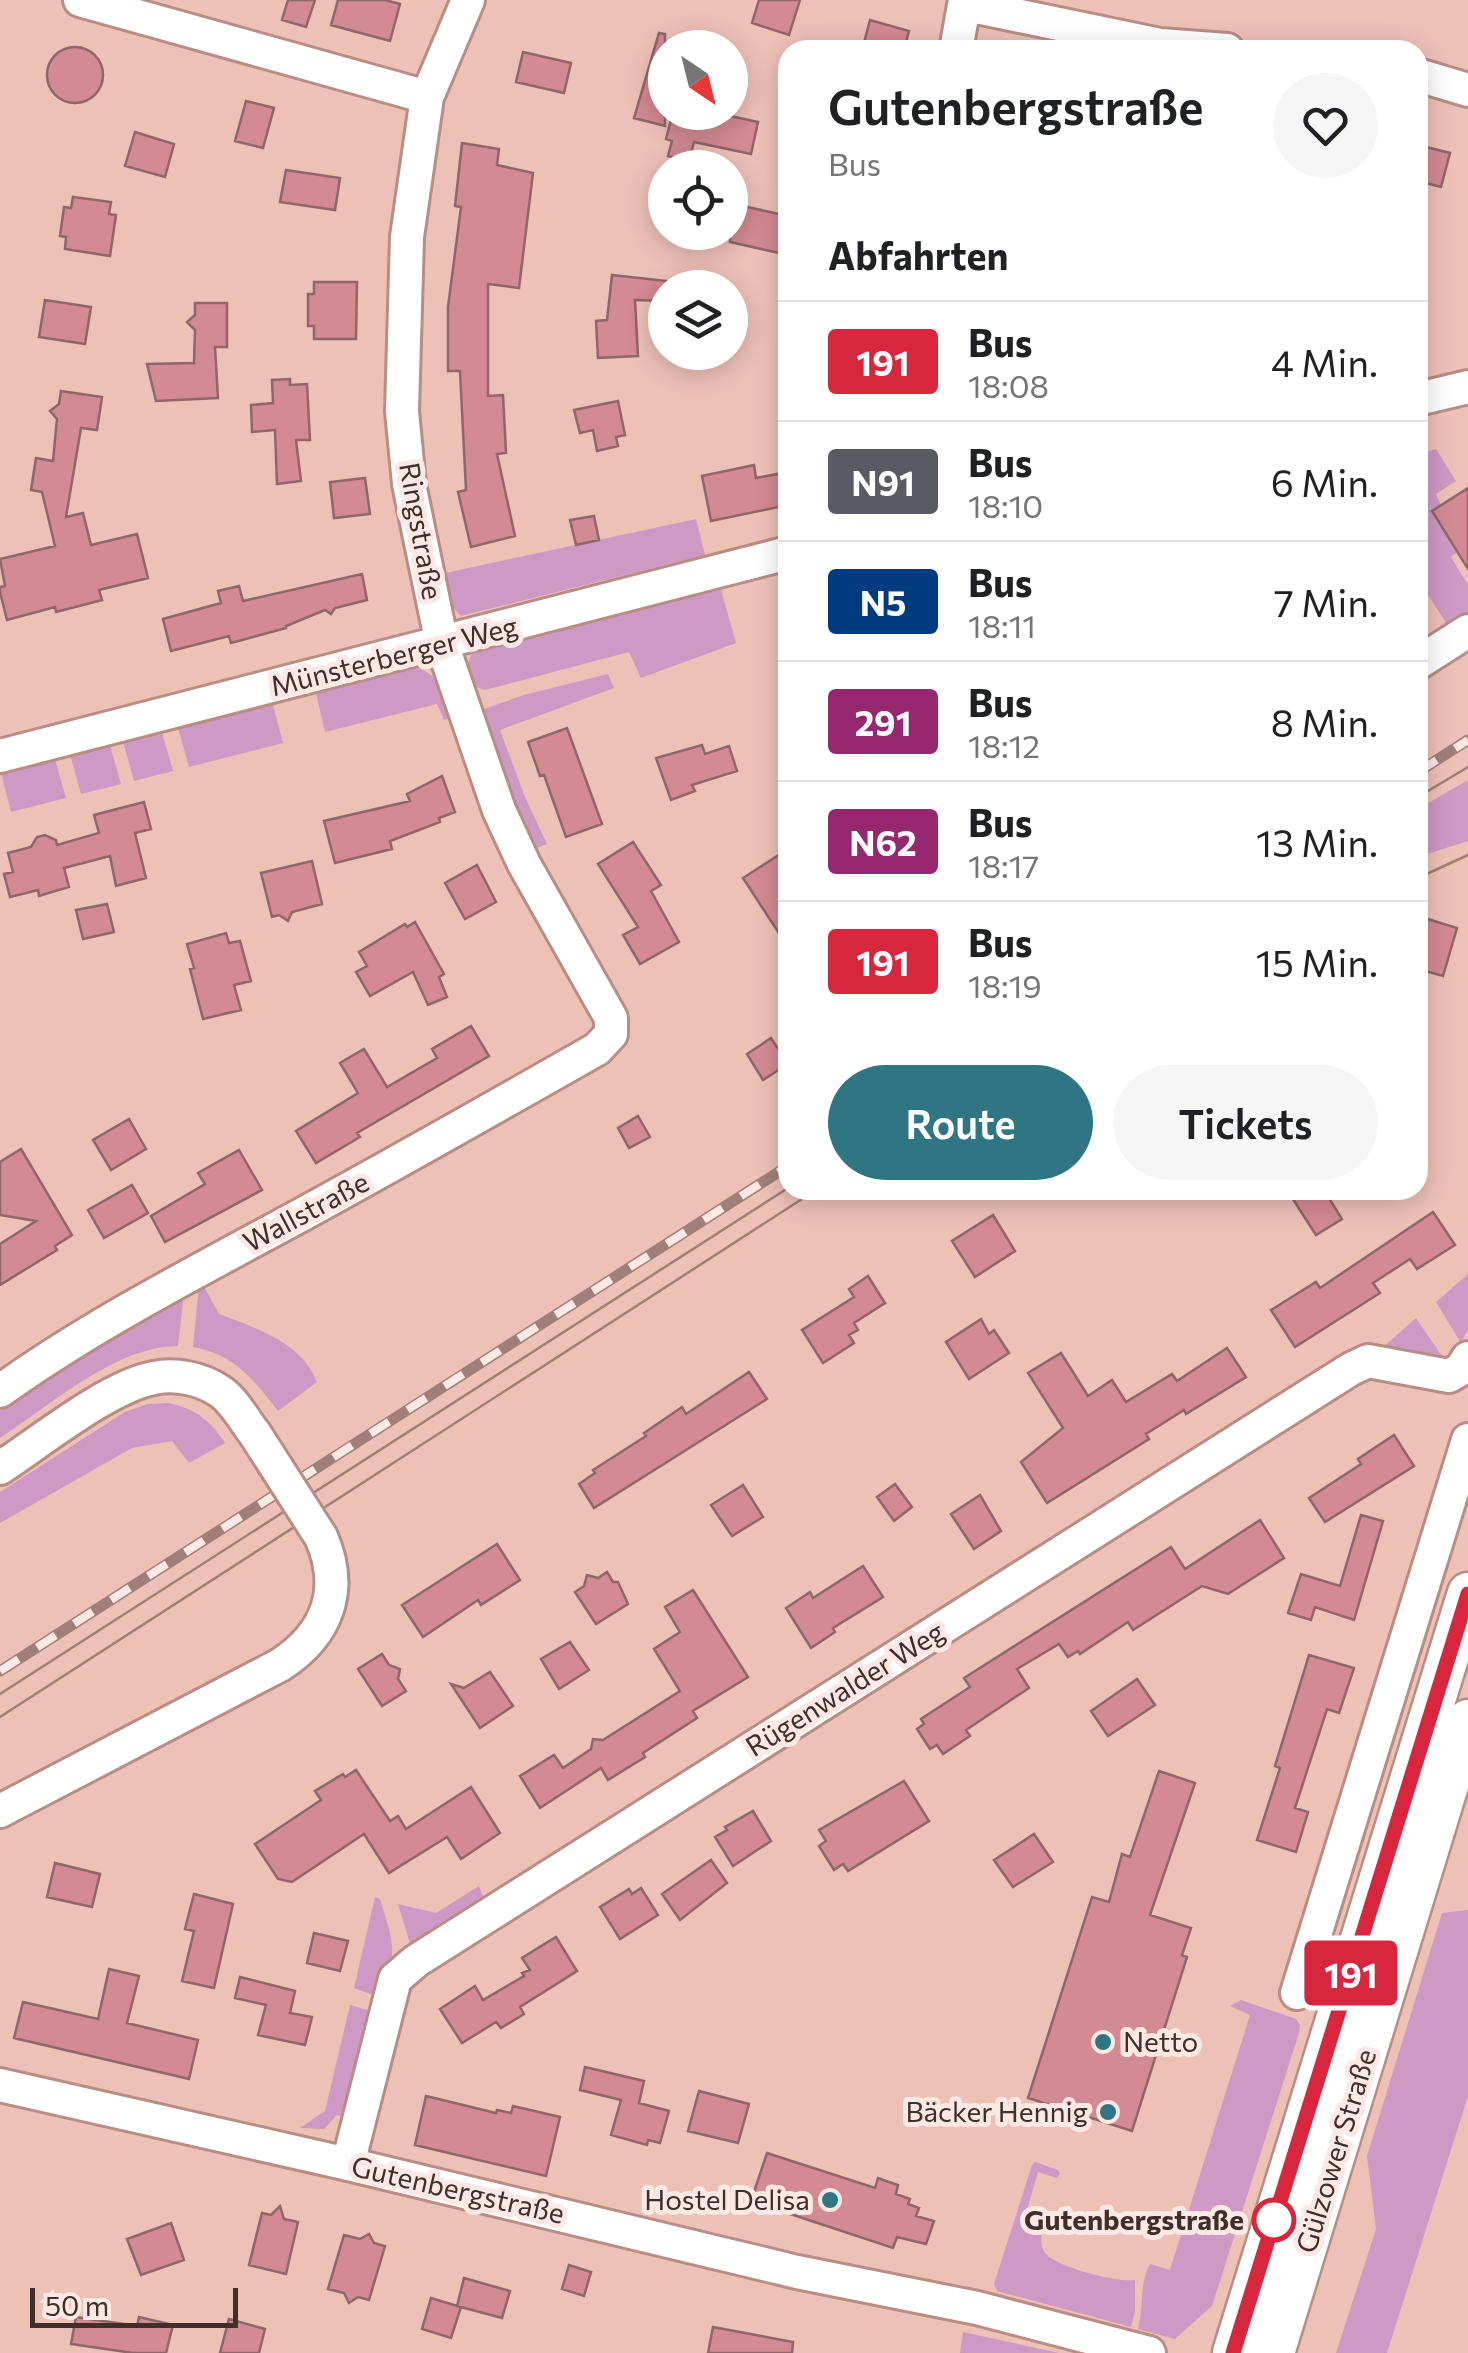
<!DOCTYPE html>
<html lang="de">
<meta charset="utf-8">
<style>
body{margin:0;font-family:Commissioner,sans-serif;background:#f6f6f6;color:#202124;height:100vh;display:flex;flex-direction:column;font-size:38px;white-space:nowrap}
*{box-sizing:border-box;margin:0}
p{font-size:32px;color:#757577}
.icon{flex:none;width:55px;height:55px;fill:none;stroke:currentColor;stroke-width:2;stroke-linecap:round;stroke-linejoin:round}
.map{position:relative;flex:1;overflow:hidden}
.sheet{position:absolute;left:778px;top:40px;width:650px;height:1160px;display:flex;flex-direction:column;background:#fff;border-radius:30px;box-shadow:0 5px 25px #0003}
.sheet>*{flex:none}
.badge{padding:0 20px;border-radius:8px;font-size:35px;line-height:65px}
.needle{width:65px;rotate:145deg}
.fabs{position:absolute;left:648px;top:30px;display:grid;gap:20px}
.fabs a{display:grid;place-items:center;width:100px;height:100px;border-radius:50%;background:#fff;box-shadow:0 5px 25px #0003;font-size:50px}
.scale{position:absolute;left:30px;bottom:25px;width:208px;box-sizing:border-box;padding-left:10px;border:5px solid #402e2a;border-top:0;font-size:28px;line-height:35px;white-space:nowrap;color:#402e2a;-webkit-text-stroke:8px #fce9e5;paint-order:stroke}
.map>.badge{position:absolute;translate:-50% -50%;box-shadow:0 0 0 5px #fff}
h2{padding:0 50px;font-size:38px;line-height:90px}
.round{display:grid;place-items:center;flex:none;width:105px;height:105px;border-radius:52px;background:#f6f6f6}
.headline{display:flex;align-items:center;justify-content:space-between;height:170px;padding:0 50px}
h1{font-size:48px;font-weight:600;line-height:75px}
.action{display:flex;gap:20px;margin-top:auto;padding:20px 50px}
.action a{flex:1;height:115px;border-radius:60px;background:#2f7582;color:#fff;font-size:40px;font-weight:600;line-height:115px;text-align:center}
.action a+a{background:#f6f6f6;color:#202124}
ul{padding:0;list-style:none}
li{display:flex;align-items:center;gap:30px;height:120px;padding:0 50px;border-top:2px solid #e0e0e0}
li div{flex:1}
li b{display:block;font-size:38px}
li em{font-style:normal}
li .badge{min-width:110px;font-weight:700;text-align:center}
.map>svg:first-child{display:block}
.green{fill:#ce99c5}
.building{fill:#d48a92;stroke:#8f666a;stroke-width:2.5}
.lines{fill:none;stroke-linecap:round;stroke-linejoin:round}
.minor-casing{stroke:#b78d84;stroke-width:38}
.major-casing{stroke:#b78d84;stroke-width:45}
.minor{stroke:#fff;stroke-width:32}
.major{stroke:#fff;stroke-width:40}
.tram{stroke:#a07f78;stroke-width:2.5}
.rail-casing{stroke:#a07f78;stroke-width:11}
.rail{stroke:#fce9e5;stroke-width:8;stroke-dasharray:22;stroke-linecap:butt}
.minor-bridge-casing{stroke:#b78d84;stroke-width:38;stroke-linecap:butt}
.minor-bridge{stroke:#fff;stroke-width:32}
.line-casing{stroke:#fff;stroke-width:22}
.line{stroke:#d7263d;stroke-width:15}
.poi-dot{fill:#2f7582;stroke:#fce9e5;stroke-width:4}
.stop-dot{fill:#fff;stroke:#d7263d;stroke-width:5}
.labels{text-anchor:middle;stroke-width:10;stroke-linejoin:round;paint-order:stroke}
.street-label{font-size:28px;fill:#402e2a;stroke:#fce9e5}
.poi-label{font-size:28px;fill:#402e2a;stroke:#fce9e5;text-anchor:end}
.stop-label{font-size:28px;font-weight:bold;fill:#402e2a;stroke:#fce9e5;text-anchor:end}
</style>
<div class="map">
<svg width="1468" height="2353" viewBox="0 0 1468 2353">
<rect width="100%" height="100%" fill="#eec1b7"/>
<path class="green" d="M 1436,449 L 1456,481 L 1436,494 L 1441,505 L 1432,511 L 1457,552 L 1451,557 L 1468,585 L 1468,616 L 1449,627 L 1418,580 L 1418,454 Z
M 696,519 L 705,555 L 461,616 L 447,601 L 441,574 Z
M 720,586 L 736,643 L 641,678 L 629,652 L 485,690 L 472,686 C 467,672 465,662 475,650 Z
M 411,666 C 438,671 445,694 454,717 L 444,720 L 437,704 L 325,732 L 315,689 Z
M 608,674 L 614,688 L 500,730 L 525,797 L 547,844 L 531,850 L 505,789 L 482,716 L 484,709 L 524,695 Z
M 272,701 L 283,743 L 189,767 L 177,724 Z
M 161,729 L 173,771 L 134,781 L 122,738 Z
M 109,742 L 121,784 L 81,794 L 69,751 Z
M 54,756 L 66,798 L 11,812 L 0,769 Z
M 1468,780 L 1468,841 L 1418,857 L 1418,809 Z
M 1468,1274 L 1468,1329 L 1461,1343 L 1436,1302 Z
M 202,1283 L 219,1314 C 256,1328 301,1342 317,1382 L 278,1411 C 254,1380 234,1354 193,1347 L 199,1285 Z
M 184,1293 L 178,1346 C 116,1346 51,1405 0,1438 L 0,1404 Z
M 1416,1318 L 1444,1359 L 1381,1349 Z
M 168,1403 C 195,1408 211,1421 225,1443 L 189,1463 L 172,1441 L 132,1448 L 0,1523 L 0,1492 L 125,1412 L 147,1404 Z
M 479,1886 L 486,1904 L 412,1950 L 398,1904 L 436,1913 Z
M 375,1897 L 380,1899 C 394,1945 399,1952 378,1997 L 354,1988 Z
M 1468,1910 L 1468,2096 L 1387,2353 L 1336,2353 L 1376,2229 L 1367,2156 L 1442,1913 Z
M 1241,2000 L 1296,2019 L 1300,2025 L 1299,2033 L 1212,2306 L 1175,2339 L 1138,2329 C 1144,2306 1139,2283 1150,2264 L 1170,2270 L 1250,2015 L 1230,2006 Z
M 350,2005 L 374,2012 L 349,2118 L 337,2115 L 324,2129 L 300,2128 L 325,2111 Z
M 1035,2162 L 1058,2170 L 1060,2174 L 1057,2178 L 1038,2172 L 1023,2224 L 1042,2230 C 1041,2239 1040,2247 1046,2254 C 1057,2267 1118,2283 1135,2280 L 1135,2311 L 1131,2327 L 997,2291 L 994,2284 L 1032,2165 Z
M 963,2332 L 1059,2353 L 960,2353 Z"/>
<path class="building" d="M 288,0 L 315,0 L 306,27 L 282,20 Z
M 338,0 L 385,0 L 400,4 L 390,41 L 331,25 Z
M 759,0 L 800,0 L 789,35 L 752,23 Z
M 870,20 L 909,31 L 904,50 L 862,50 Z
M 659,33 L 665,34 L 665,126 L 634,118 Z
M47 75a28 28 0 1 1 56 0a28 28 0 1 1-56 0Z
M 523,52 L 571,63 L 564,93 L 516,82 Z
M 246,101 L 274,108 L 263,148 L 235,141 Z
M 673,112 L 712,112 L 758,122 L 751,154 L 694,142 L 689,161 L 668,156 L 672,141 L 666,139 Z
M 135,132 L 174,144 L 165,177 L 125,166 Z
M 462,143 L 499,149 L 497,165 L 533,173 L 519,288 L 488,284 L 488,396 L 503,395 L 506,453 L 497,454 L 515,536 L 471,547 L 458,492 L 466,490 L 460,371 L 448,371 L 448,307 L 461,207 L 455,206 Z
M 1418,145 L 1450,153 L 1441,187 L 1418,181 Z
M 286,170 L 340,178 L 335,210 L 280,202 Z
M 73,197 L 111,202 L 109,214 L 116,215 L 110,256 L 65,249 L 66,237 L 60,236 L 64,207 L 71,208 Z
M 730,203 L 788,216 L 788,255 L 730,242 Z
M 612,275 L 704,285 L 704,288 L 665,288 L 665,301 L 635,300 L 638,356 L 598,358 L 596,321 L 607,320 Z
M 314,282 L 357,282 L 356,339 L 314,339 L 314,326 L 308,326 L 308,294 L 314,294 Z
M 45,300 L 91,307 L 85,344 L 39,337 Z
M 195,303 L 227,303 L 227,347 L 215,347 L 218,398 L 156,401 L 147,364 L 194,363 L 195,330 L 187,322 L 195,315 Z
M 290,379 L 290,385 L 307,384 L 310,440 L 296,440 L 301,481 L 277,484 L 275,430 L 252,432 L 251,405 L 273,403 L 272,380 Z
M 61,391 L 102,397 L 97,430 L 81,428 L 66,517 L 83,513 L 91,545 L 137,534 L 148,578 L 99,590 L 102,600 L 56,612 L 55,607 L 7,620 L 0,592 L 0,587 L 5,586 L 0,559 L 55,546 L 42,492 L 31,490 L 36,458 L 53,461 L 57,419 L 50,411 L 59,404 Z
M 618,401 L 625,435 L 616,437 L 618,446 L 597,451 L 593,430 L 580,433 L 574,410 Z
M 754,465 L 756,478 L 788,472 L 788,505 L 711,521 L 702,476 Z
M 365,478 L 370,514 L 334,518 L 330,482 Z
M 1468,488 L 1468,569 L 1432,511 Z
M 594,516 L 599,540 L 576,545 L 570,520 Z
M 362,574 L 367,600 L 335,608 L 331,614 L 325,610 L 286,626 L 286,628 L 231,643 L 229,636 L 171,651 L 163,619 L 221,603 L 218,591 L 239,586 L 243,601 Z
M 567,728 L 602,824 L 566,837 L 544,775 L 540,776 L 528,742 Z
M 702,745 L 705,754 L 729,746 L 737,771 L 692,785 L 695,791 L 671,800 L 656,758 Z
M 442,776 L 455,812 L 439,818 L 440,822 L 390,841 L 392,849 L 335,863 L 324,821 L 410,801 L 407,794 Z
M 144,802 L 151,829 L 135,833 L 146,878 L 116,886 L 110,856 L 64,868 L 69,887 L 39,896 L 38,890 L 10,897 L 4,874 L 13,872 L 8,853 L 31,847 L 37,837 L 45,835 L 56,840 L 57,845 L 99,833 L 94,815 Z
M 633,842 L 661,885 L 651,891 L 679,942 L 640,964 L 623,935 L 638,927 L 598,864 Z
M 788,849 L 788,947 L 743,878 Z
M 312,861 L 322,904 L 292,912 L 288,921 L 279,915 L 272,917 L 261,873 Z
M 477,865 L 496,902 L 465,919 L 445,883 Z
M 107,904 L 114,932 L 83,939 L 76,910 Z
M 1418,916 L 1457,928 L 1443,976 L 1418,969 Z
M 415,922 L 444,974 L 439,977 L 447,997 L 428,1005 L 413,972 L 370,996 L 356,972 L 367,966 L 359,952 L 405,924 L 407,927 Z
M 226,933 L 229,943 L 240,941 L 251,981 L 234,985 L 241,1010 L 203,1019 L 190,969 L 194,968 L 187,944 Z
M 471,1026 L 489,1056 L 357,1133 L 360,1137 L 316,1163 L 296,1131 L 358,1093 L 340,1063 L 364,1049 L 387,1087 L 437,1058 L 432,1049 Z
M 771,1038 L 788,1064 L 763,1080 L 747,1054 Z
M 638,1116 L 650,1137 L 629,1148 L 618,1128 Z
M 129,1119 L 146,1149 L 111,1170 L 93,1140 Z
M 21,1149 L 72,1235 L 55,1246 L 57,1250 L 0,1285 L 0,1244 L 36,1221 L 0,1215 L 0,1162 Z
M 239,1150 L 262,1190 L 165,1242 L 151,1216 L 205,1184 L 198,1173 Z
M 132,1185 L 148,1213 L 104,1238 L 88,1210 Z
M 1287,1190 L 1324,1190 L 1342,1219 L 1316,1235 Z
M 1433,1212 L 1455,1245 L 1417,1269 L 1410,1259 L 1373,1283 L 1380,1293 L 1295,1347 L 1271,1310 L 1316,1282 L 1320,1288 Z
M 993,1215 L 1015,1251 L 975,1277 L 952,1241 Z
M 868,1276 L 885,1303 L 854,1323 L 858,1330 L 849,1335 L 854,1343 L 823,1363 L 802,1330 L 854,1297 L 849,1289 Z
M 981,1319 L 989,1334 L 994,1330 L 1009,1353 L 969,1379 L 946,1342 Z
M 1227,1348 L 1246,1377 L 1186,1414 L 1184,1410 L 1146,1434 L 1149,1439 L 1047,1503 L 1021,1462 L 1063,1428 L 1028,1373 L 1061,1353 L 1088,1396 L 1112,1380 L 1126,1402 L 1172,1374 L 1177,1381 Z
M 749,1372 L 767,1399 L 594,1508 L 579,1484 L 595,1473 L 593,1470 L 646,1436 L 644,1433 L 682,1407 L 686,1414 Z
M 1394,1435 L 1414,1466 L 1325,1522 L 1309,1498 L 1361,1464 L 1358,1459 Z
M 895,1484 L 912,1507 L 894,1521 L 877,1497 Z
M 743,1485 L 763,1517 L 732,1536 L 711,1505 Z
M 980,1495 L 1001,1531 L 974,1549 L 951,1514 Z
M 1361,1515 L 1383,1521 L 1354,1620 L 1315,1607 L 1311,1620 L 1288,1613 L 1301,1574 L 1340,1586 Z
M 1260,1520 L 1284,1558 L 1228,1594 L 1202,1586 L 1133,1630 L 1128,1622 L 1080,1654 L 1078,1651 L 1068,1657 L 1059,1644 L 1017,1669 L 1029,1688 L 966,1730 L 970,1736 L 943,1754 L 937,1745 L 930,1749 L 917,1729 L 924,1724 L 921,1719 L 970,1687 L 964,1678 L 1171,1547 L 1185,1569 Z
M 497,1544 L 520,1580 L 481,1605 L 478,1600 L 423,1637 L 402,1605 Z
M 863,1566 L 883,1597 L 833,1628 L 835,1632 L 811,1648 L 786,1608 L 810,1592 L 813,1598 Z
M 607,1572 L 613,1582 L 618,1582 L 628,1604 L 596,1624 L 575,1592 L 584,1586 L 587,1575 L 598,1578 Z
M 693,1590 L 748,1677 L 693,1711 L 697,1718 L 643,1753 L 645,1757 L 608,1780 L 601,1768 L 540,1808 L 520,1776 L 554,1755 L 563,1768 L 591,1749 L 593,1739 L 603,1740 L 680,1691 L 654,1649 L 680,1632 L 665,1607 Z
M 570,1642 L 589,1670 L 559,1689 L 541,1659 Z
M 382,1654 L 389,1665 L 400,1669 L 398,1679 L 406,1691 L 382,1706 L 358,1669 Z
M 1309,1655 L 1354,1668 L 1339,1713 L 1327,1709 L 1295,1808 L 1308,1812 L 1296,1852 L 1257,1840 L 1280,1768 L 1275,1766 Z
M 490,1672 L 513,1706 L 480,1728 L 451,1684 L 464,1688 Z
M 1137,1679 L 1155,1705 L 1108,1736 L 1091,1711 Z
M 356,1770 L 390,1821 L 398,1816 L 406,1829 L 471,1787 L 500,1833 L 461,1859 L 447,1837 L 389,1873 L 364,1834 L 292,1882 L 278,1879 L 255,1844 L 321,1800 L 315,1791 L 343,1774 L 345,1777 Z
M 1159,1771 L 1195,1783 L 1150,1915 L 1191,1928 L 1182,1955 L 1187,1957 L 1132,2131 L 1028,2098 L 1092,1897 L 1109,1902 L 1122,1854 L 1130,1857 Z
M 904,1781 L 929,1821 L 848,1871 L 843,1864 L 834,1870 L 819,1846 L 826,1841 L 819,1830 Z
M 753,1811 L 771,1841 L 733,1866 L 715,1837 L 727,1830 L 725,1827 Z
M 1034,1834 L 1053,1862 L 1013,1887 L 994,1860 Z
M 711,1860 L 727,1883 L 680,1920 L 662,1894 Z
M 55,1863 L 100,1874 L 92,1907 L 47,1897 Z
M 641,1888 L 658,1915 L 620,1939 L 600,1907 L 629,1889 L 632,1894 Z
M 194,1894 L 233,1904 L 214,1988 L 182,1981 L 194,1931 L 185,1929 Z
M 314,1933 L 348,1941 L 340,1971 L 307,1963 Z
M 556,1937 L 577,1971 L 520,2007 L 524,2014 L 501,2028 L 496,2022 L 462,2043 L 440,2009 L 475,1986 L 483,2000 L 524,1976 L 522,1973 L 530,1970 L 522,1958 Z
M 109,1969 L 139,1976 L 127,2023 L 198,2040 L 189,2079 L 14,2038 L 23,2002 L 98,2019 Z
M 240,1977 L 295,1991 L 290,2013 L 312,2017 L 305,2045 L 258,2035 L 266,2005 L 235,1998 Z
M 585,2067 L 644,2081 L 639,2103 L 669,2111 L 660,2143 L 648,2140 L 647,2145 L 611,2135 L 621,2100 L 580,2090 Z
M 699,2091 L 749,2104 L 738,2143 L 688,2131 Z
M 426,2096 L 496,2113 L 497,2110 L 511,2113 L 513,2106 L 560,2117 L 546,2176 L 415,2145 Z
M 767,2153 L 875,2188 L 878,2178 L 898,2185 L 896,2194 L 910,2199 L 908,2204 L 919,2208 L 916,2216 L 934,2221 L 926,2244 L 897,2237 L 893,2248 L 751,2201 Z
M 280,2206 L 284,2219 L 298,2222 L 286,2274 L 249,2265 L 262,2213 L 271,2215 Z
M 171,2223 L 184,2260 L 141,2275 L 127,2239 Z
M 369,2234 L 374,2243 L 385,2246 L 369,2300 L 358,2297 L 349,2303 L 344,2293 L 328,2289 L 344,2235 L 360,2239 Z
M 569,2265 L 591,2272 L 584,2296 L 562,2289 Z
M 464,2278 L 510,2291 L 502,2318 L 457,2306 Z
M 431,2298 L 461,2307 L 451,2338 L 422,2329 Z
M 76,2317 L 137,2326 L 139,2317 L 173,2325 L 166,2353 L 133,2353 L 71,2344 Z
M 229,2319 L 265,2329 L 259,2353 L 220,2353 Z
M 713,2327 L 793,2342 L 792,2353 L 708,2353 Z"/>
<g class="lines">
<g class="minor-casing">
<path id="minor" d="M 80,0 L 427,97
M 967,5 L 1160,45 L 1227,50
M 956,50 L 965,0
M 1418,75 L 1468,90
M 1418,399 L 1468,387
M 1418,663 L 1468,631
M 0,756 L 788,553
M 0,1391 C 91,1326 192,1274 290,1221 C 393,1165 495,1107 597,1049 L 611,1034 L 611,1018 L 524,864 L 499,810 L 442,644 L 409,484 L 402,411 L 407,237 L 427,97 L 468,0
M 0,1468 C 40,1442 109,1386 154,1378 C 175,1373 203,1379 221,1392 C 235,1402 244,1420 255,1434
M 0,1811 L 280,1665 C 328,1634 344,1589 321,1537
M 1297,1993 L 1468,1440
M 0,2085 L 348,2164 L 797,2272 L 977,2308 L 1149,2353
M 348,2164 L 395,1979 L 416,1961 L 1351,1369 L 1368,1361 L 1449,1376 L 1461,1369 L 1468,1358"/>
</g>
<g class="major-casing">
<path id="major" d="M 1233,2353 L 1468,1593
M 1274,2353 L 1468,1720"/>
</g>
<use href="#minor" class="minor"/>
<use href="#major" class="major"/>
<path class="tram" d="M 1418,797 L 1468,767
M 1418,878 L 1468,855
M 0,1694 L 788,1188
M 0,1717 L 816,1190"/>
<g class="rail-casing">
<path id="rail" d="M 1418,772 L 1468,740
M 0,1671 L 788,1166"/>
</g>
<use href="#rail" class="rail"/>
<g class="minor-bridge-casing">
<path id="minor-bridge" d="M 255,1434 L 321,1537"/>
</g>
<use href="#minor-bridge" class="minor-bridge"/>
</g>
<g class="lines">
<g class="line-casing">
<path id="line" d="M 1233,2353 L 1468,1594"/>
</g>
<use href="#line" class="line"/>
</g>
<g class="poi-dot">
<circle cx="1103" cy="2042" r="10"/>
<circle cx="1108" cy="2112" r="10"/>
<circle cx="830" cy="2200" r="10"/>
</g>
<circle class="stop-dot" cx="1274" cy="2220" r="20"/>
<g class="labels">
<g class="street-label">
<text transform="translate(421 531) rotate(80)" y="10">Ringstraße</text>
<text transform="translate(394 656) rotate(-14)" y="10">Münsterberger Weg</text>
<text transform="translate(306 1212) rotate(-28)" y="10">Wallstraße</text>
<text transform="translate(845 1689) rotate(-32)" y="10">Rügenwalder Weg</text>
<text transform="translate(1336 2151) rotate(-73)" y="10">Gülzower Straße</text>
<text transform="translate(458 2190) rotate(13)" y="10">Gutenbergstraße</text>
</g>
<g class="poi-label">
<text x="1123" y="2052" text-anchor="start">Netto</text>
<text x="1088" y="2122">Bäcker Hennig</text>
<text x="810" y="2210">Hostel Delisa</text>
</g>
<g class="stop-label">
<text x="1244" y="2230">Gutenbergstraße</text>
</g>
</g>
</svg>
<div class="fabs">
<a><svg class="needle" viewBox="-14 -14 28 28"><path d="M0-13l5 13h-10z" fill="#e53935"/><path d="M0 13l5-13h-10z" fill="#757577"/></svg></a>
<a><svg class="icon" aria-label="locate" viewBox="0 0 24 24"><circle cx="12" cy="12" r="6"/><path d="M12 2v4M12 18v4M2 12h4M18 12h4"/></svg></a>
<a><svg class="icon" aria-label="layers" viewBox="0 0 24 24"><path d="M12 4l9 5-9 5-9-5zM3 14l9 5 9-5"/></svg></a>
</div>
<div class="scale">50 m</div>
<b class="badge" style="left:1351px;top:1973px;background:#d7263d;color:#fff">191</b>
<section class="sheet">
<div class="headline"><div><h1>Gutenbergstraße</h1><p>Bus</p></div><a class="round"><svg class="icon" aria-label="heart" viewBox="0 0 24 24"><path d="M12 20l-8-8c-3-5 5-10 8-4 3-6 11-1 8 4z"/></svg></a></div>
<h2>Abfahrten</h2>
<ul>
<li><span class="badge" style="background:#d7263d;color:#fff">191</span><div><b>Bus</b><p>18:08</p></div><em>4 Min.</em></li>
<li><span class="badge" style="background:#595b62;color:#fff">N91</span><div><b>Bus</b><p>18:10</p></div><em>6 Min.</em></li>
<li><span class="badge" style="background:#003b80;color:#fff">N5</span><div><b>Bus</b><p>18:11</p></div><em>7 Min.</em></li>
<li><span class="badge" style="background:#95276e;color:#fff">291</span><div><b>Bus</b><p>18:12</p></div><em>8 Min.</em></li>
<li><span class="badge" style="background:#95276e;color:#fff">N62</span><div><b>Bus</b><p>18:17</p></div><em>13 Min.</em></li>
<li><span class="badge" style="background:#d7263d;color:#fff">191</span><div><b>Bus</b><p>18:19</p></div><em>15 Min.</em></li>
</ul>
<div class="action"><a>Route</a><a>Tickets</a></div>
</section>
</div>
